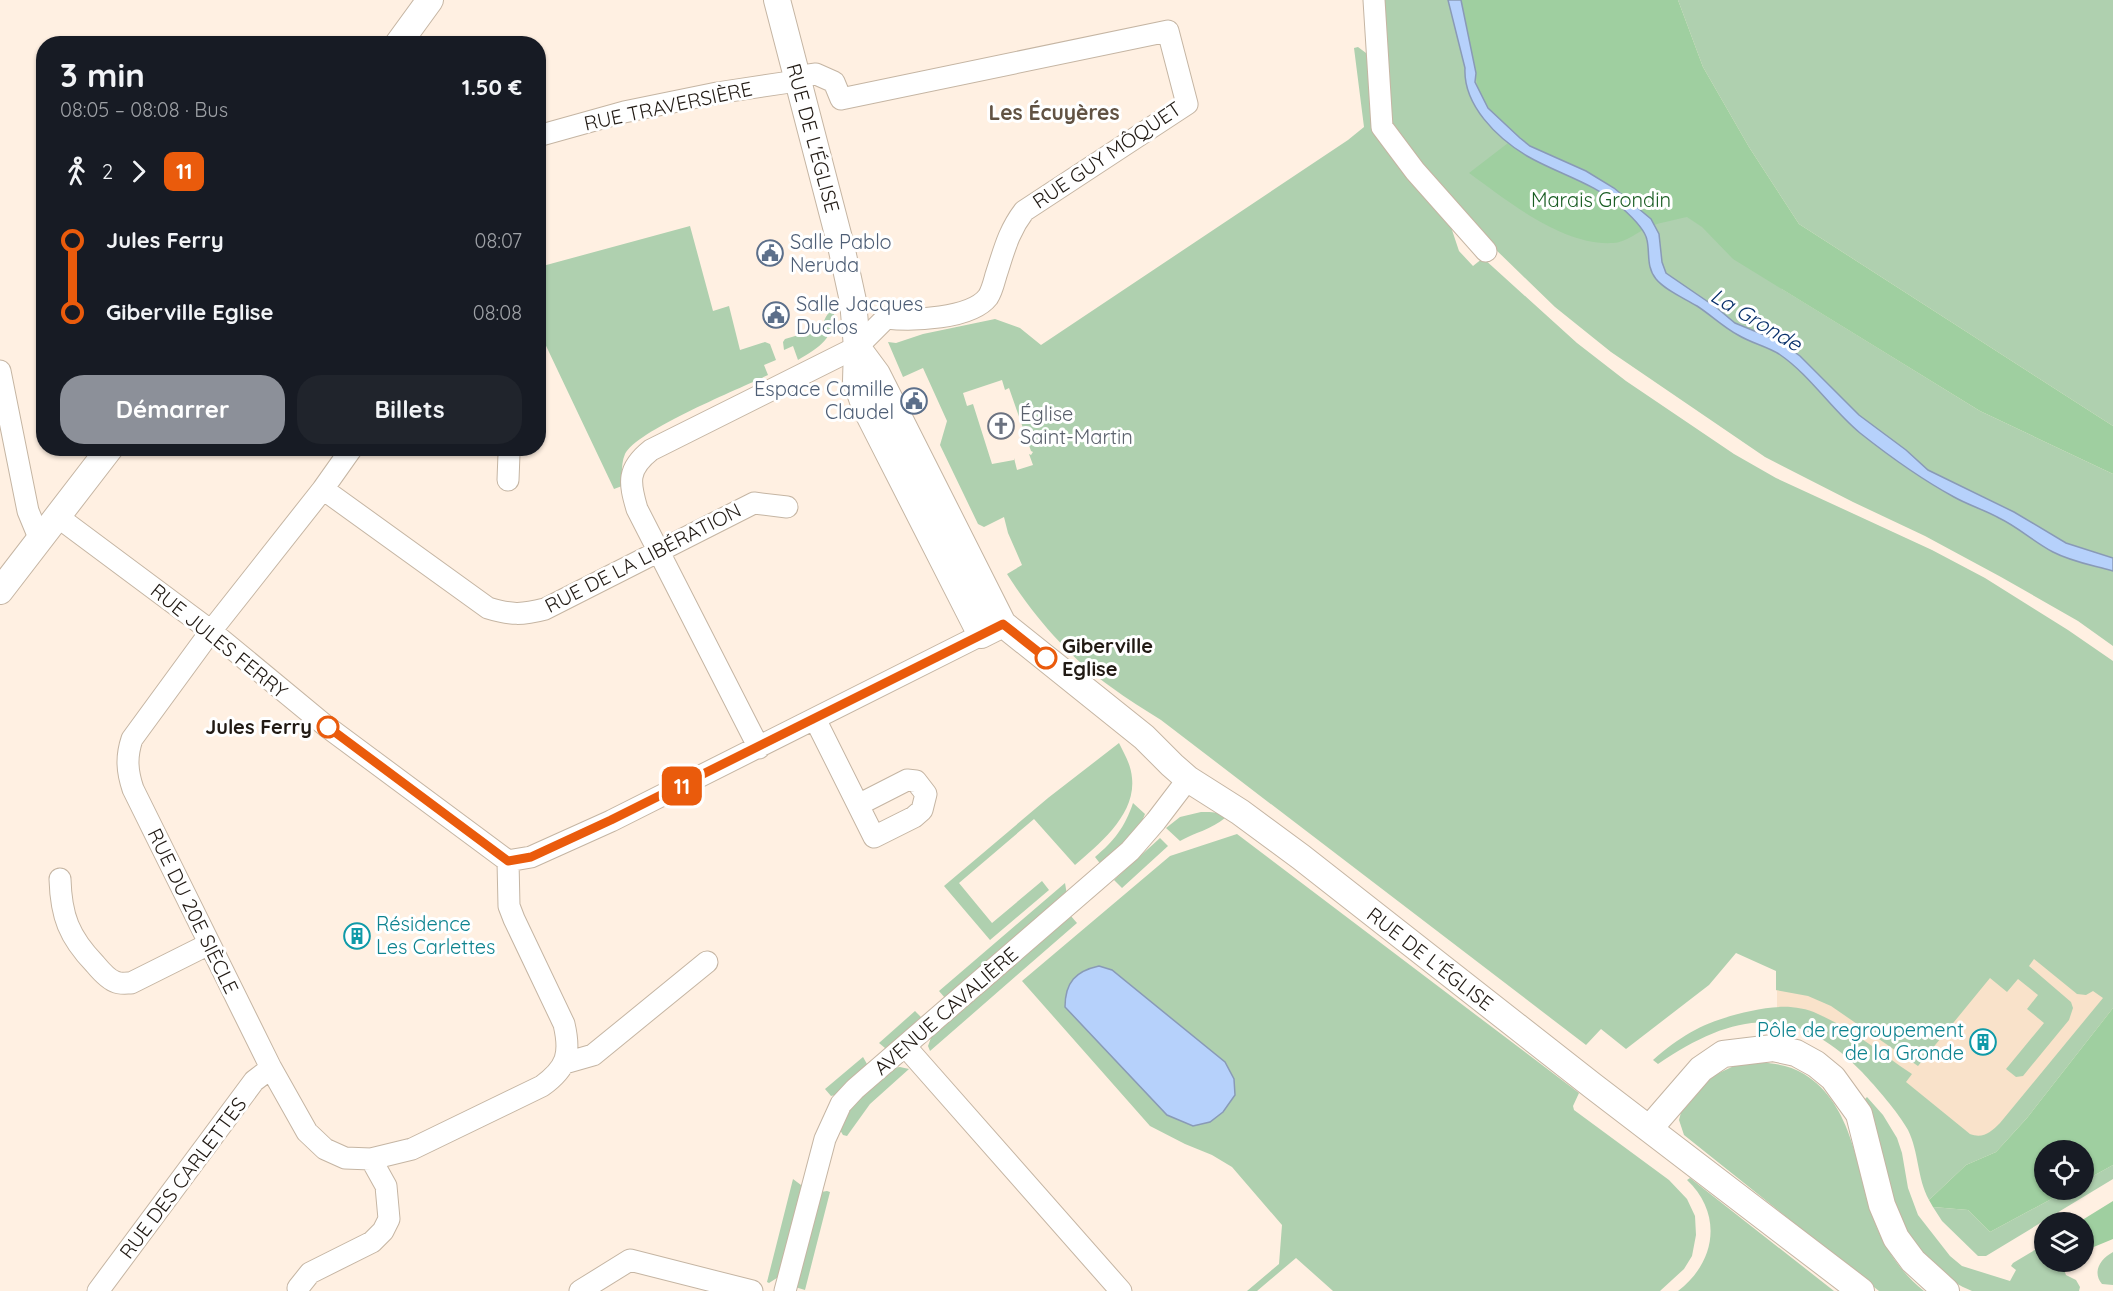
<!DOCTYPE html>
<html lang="fr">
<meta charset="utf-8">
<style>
body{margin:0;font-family:Quicksand,sans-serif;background:#20242c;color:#f1f3f6;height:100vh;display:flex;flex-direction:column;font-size:22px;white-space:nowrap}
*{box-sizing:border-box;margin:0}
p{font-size:20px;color:#9ea1a6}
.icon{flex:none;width:33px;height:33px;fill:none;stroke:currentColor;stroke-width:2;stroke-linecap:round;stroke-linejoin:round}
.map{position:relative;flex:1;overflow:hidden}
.side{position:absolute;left:36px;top:36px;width:510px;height:420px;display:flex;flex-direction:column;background:#171b24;border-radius:24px;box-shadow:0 2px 4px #0004}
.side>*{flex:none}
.badge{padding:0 12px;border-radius:9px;font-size:21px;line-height:39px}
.tools{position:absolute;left:2034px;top:1140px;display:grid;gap:12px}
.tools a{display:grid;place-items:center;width:60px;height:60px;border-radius:50%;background:#171b24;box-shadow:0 2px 4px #0004;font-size:30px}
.map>.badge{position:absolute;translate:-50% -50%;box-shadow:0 0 0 3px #fff}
.legs{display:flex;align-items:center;gap:9px;height:66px;padding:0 24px;font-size:20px}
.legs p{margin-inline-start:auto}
.summary{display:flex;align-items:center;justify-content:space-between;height:102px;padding:0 24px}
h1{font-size:33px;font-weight:700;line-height:45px}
.cta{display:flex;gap:12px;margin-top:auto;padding:12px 24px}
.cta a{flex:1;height:69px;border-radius:24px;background:#8c9099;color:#fff;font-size:24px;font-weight:700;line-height:69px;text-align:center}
.cta a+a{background:#20242c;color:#f1f3f6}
ul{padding:0 24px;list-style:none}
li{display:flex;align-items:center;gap:21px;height:72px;font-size:22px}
li i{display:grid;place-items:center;width:9px;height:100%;margin:0 8px;background:currentColor}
li i::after{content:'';width:15px;height:15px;margin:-8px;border:4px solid;border-radius:50%;background:#171b24}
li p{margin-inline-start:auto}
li:first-child i{background:linear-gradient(#0000 50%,currentColor 0)}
li:last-child i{background:linear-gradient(currentColor 50%,#0000 0)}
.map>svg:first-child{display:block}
.built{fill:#f9e2ca}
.green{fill:#afd0af;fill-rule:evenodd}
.forest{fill:#9fcfa0}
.water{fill:#b6d1fb;stroke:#899ab6;stroke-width:1.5}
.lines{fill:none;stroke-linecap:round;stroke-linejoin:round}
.minor-casing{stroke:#c5b5a3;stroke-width:23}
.tertiary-casing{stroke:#c5b5a3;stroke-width:28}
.minor{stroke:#fff;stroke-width:21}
.tertiary{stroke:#fff;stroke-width:26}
.line-1-casing{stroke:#fff;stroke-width:14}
.line-1{stroke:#ea5b0c;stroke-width:9}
.stop-1-dot{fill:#fff;stroke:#ea5b0c;stroke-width:3}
.labels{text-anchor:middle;stroke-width:6;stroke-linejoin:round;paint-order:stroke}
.street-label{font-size:20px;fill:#211a14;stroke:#fff}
.park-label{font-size:20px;fill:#1b5e24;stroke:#fff}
.service-label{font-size:20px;fill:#4e5e75;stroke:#fff;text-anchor:start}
.worship-label{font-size:20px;fill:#5b616d;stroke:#fff;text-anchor:start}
.stop-label{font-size:20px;font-weight:bold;fill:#211a14;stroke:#fff;text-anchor:start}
.culture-label{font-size:20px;fill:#0d838f;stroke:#fff;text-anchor:start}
.neighbourhood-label{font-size:21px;font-weight:bold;fill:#615243;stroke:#fff}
.water-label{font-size:21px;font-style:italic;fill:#08306b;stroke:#fff}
</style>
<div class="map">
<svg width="2113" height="1291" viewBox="0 0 2113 1291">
<rect width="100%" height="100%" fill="#fff0e2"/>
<path class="built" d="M 2014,904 L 2113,1008 L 1996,1152 L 1846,1048 L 1777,1014 L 1777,991 L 1776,990 Z"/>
<path class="green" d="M 1382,0 L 1637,0 L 1782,289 L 1980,411 L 2113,474 L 2113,646 L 2078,621 L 2001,577 L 1925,536 L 1853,502 L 1765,457 L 1611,352 L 1555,307 L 1491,245 L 1393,133 Z
M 1678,0 L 2113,0 L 2113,426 L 1799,224 L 1749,147 L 1703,67 Z
M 1358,47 L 1366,53 L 1371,65 L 1375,110 L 1449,221 L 1459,251 L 1473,266 L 1483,258 L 1577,343 L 1626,381 L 1734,454 L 1776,478 L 1932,550 L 1985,578 L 2068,630 L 2113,661 L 2113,1008 L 2027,1118 L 1996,1152 L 1966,1165 L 1929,1200 C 1917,1178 1919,1152 1908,1130 C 1898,1112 1876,1087 1862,1072 C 1794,1001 1733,1013 1658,1064 L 1653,1060 C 1685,1032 1709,1020 1751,1011 C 1774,1006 1796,1004 1818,1014 C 1852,1029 1882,1054 1912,1074 L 1906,1082 L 1970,1134 C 1983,1139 1991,1132 2000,1123 L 2103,998 L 2093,991 L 2086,995 L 2077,994 L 2034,959 L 2029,966 L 2071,1002 L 2073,1008 L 2069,1020 L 2023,1076 L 2016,1077 L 2006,1069 L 2044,1023 L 2027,1009 L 2038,995 L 2018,979 L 2007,992 L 1990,978 L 1918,1066 L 1831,1006 L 1808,996 L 1776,990 L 1776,971 L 1736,953 L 1709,985 L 1626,1049 L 1601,1029 L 1586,1045 L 1161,720 C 1144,709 1127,699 1111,687 C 1070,658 1034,617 1007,574 L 1022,565 L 1008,533 L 1004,517 L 984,527 L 978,524 L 940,445 L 947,421 L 923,368 L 903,377 L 888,342 L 896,343 L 923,334 L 995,319 L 1020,328 L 1041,345 L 1348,140 L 1364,127 L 1354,48 ZM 1002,380 L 1005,390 L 1009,388 L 1031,451 L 1033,452 L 1031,455 L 1029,454 L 1033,465 L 1017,470 L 1014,458 L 1014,460 L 992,464 L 973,404 L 967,406 L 963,393 Z
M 690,226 L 713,311 L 729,306 L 740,350 L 765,342 L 770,344 L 776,360 L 764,365 L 768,375 C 739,389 637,430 625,454 C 621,463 622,475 622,486 L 614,489 L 539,331 L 539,267 Z
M 832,311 L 836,318 C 829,342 818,348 798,360 L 793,346 L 784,350 L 783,342 L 785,339 L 819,329 C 825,324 824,314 832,311 Z
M 1119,743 C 1125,755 1131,765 1132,778 C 1136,815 1099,844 1075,865 L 1034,819 L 959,883 L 992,923 L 1042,881 L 1049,890 L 990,940 L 944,886 L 1048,798 Z
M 1133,803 L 1145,814 L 1140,826 L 1102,866 L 1095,857 C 1114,841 1125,827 1133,803 Z
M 1201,812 C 1210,812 1219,811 1225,818 C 1212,829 1194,833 1180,841 L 1166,828 L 1180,817 Z
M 1237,834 L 1579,1093 L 1573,1106 L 1574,1110 L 1669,1180 L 1687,1199 L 1695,1216 L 1696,1235 L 1692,1256 L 1684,1269 L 1660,1291 L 1333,1291 L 1296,1258 L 1257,1291 L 1247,1291 L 1279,1264 L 1282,1225 L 1232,1167 L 1212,1155 L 1185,1144 L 1150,1126 L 1022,981 L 1170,856 Z
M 1160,838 L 1168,846 L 1122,888 L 1114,880 Z
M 1065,883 L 1067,895 L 945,998 L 939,991 Z
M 1070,915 L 1077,923 L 930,1051 L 928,1046 L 932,1035 Z
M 915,1011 L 922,1018 L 888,1048 L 885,1048 L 879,1043 Z
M 863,1057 L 867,1064 L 866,1068 L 835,1095 L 831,1096 L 825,1089 Z
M 1756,1062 C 1773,1063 1790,1065 1804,1074 C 1854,1105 1856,1170 1874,1220 C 1883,1246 1902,1274 1924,1291 L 1879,1291 L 1684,1135 L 1679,1120 L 1684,1101 L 1702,1081 L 1736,1065 Z
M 900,1067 L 909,1069 L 870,1104 L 847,1136 L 843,1135 L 840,1130 L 852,1106 L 893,1068 Z
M 1867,1097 L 1883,1115 L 1897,1138 L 1902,1153 L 1908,1188 L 1918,1215 L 1950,1256 L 1962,1266 L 2010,1281 L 2016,1270 L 2011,1266 L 2013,1263 L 2038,1248 L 2044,1262 L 2061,1262 L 2066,1275 L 2076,1280 L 2080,1287 L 2079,1291 L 1972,1291 C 1896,1260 1883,1172 1862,1102 Z
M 2113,1165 L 2113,1179 L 1986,1256 L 1978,1256 L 1942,1221 L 1933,1207 L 1968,1210 L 1990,1232 L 2068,1190 L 2084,1190 L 2084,1181 Z
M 1690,1178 L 1834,1291 L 1678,1291 C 1716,1262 1723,1214 1687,1180 Z
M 793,1179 L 801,1185 L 803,1190 L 780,1276 L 769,1283 L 767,1282 Z
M 827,1191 L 830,1192 L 805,1290 L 795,1287 L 821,1192 Z
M 2113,1252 L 2113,1285 L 2102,1284 C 2092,1272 2100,1259 2113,1252 Z"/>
<path class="forest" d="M 1461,0 L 1678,0 L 1703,67 L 1749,147 L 1799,224 L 2113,426 L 2113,474 L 1980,411 L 1733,259 L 1702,227 L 1687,217 C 1675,220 1662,222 1651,226 C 1639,231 1625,243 1613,243 C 1562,246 1508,201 1469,173 L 1508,143 L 1520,138 C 1501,121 1475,101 1476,73 Z
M 2113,1008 L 2113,1165 L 2084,1181 L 2084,1150 L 2044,1150 L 2044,1190 L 2068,1190 L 1990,1232 L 1968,1210 L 1933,1207 L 1929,1200 L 1966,1165 L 1996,1152 L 2027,1118 Z
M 2113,1201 L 2113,1239 L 2084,1251 L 2084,1222 L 2079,1222 Z"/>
<path class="water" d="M 1448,0 L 1461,0 L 1476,73 L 1475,82 L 1488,108 L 1520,138 L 1530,146 L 1586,171 L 1614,188 L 1651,219 L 1659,234 L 1662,262 L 1666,273 L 1717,308 L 1735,323 L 1779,341 L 1800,356 L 1859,415 L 1906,450 L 1928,470 L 2014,512 L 2066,543 L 2113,558 L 2113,571 C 2092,565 2072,562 2053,552 C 2034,542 2018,527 1999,518 C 1985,510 1968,505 1954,497 C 1921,479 1889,456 1860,433 C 1831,409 1810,375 1779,354 C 1766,346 1751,343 1738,335 C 1723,327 1711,315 1697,306 C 1684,298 1666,291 1656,279 C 1646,267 1650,253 1647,240 C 1645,229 1631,216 1622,208 C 1595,183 1558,174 1527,156 C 1497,138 1463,105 1465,68 Z
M 1099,966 L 1112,970 L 1225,1062 L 1234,1079 L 1235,1095 L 1223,1112 L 1210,1122 L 1193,1126 L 1167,1115 L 1065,1007 C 1065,982 1076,971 1099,966 Z"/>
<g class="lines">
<g class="minor-casing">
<path id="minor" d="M 1374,0 L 1382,127 L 1415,171 L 1486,251
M 538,136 L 624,112 L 717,93 L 790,82 L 809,75 L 816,74 L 834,82 L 841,99 L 1168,31 L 1187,104 L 1024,211 C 1008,232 1004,251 996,275 C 994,282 992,291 988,297 C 971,319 912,321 886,318 L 857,347 L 651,450 C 627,469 629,482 637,509 L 759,748
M 0,371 L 28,511 L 40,540
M 506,448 L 509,454 L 508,480
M 323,489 L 352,448
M 58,517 L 211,631 L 326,726 L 508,861 L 531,857 L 611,821 L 981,635
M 815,719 L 874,837 L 914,817 L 922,810 L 926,794 L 916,781 L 907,780 L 858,805
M 508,861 L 509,906 L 514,919 L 564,1024 C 571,1054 567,1068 542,1086 L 412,1149 L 371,1159 L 345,1158 L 325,1149 L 307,1132 L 271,1068 L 133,789 C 127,771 126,757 132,739 L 211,631 L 323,489 L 488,608 C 511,615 522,615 545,609 L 754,503 L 787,507
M 60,879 C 61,916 69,937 95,964 C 100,970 109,980 116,982 C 120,984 127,983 131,983 L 209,944
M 905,1046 L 1121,1291
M 565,1063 L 593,1055 L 707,962
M 298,1288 L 310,1273 L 372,1242 L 383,1231 L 389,1219 L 386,1186 L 371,1159
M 98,1291 L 254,1081 L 271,1068
M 580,1291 L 630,1260 L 752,1291
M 785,1291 L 825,1139 L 841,1104 L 855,1089 L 1130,851 L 1156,821 L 1188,779"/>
</g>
<g class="tertiary-casing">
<path id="tertiary" d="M 777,0 L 841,246 L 853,301 L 857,347 L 856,381 L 865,407 L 981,635 L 1003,624
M 398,44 L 430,0
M 857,347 L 877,374 L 1003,624 L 1144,737 L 1172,765 L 1188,779 L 1240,812 L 1301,857 L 1593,1086 L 1861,1291
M 0,591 L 110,448
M 1649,1129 L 1701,1069 L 1723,1054 L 1773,1048 L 1796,1053 L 1816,1064 L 1833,1078 L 1859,1114 L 1882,1205 L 1896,1238 L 1913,1261 L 1946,1291"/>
</g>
<use href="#minor" class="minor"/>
<use href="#tertiary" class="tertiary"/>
</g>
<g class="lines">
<g class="line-1-casing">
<path id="line-1" d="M 328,727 L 508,861 L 531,857 L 611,820 L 1003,624 L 1046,658"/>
</g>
<use href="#line-1" class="line-1"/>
</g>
<defs>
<g id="civic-ring" transform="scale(1.35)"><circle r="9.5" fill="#fff" stroke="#5c6f8a" stroke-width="1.5"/><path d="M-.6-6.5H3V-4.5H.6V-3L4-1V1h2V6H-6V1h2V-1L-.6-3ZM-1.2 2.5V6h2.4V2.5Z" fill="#5c6f8a"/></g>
<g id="church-ring" transform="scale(1.35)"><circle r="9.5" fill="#fff" stroke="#6b7280" stroke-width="1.5"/><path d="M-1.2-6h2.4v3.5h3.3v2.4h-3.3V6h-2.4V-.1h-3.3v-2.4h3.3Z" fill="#6b7280"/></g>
<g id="building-ring" transform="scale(1.35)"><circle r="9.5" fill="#fff" stroke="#0f9aa8" stroke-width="1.5"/><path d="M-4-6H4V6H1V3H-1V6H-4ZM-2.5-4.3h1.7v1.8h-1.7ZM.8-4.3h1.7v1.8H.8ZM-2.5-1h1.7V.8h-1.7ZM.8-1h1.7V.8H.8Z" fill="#0f9aa8"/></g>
</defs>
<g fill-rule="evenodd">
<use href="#civic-ring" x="770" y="253"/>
<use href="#civic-ring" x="776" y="315"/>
<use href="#civic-ring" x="914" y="401"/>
<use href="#church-ring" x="1001" y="426"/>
<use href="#building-ring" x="357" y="936"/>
<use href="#building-ring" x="1983" y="1042"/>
</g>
<g class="stop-1-dot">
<circle cx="1046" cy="658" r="10"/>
<circle cx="328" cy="727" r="10"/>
</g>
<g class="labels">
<g class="street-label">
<text transform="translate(668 106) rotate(-12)" y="7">RUE TRAVERSIÈRE</text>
<text transform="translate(813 138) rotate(75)" y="7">RUE DE L'ÉGLISE</text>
<text transform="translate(1107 155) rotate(-34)" y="7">RUE GUY MÔQUET</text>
<text transform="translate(643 558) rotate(-27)" y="7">RUE DE LA LIBÉRATION</text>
<text transform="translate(219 641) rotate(39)" y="7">RUE JULES FERRY</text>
<text transform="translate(193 911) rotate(64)" y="7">RUE DU 20E SIÈCLE</text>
<text transform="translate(1430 959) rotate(38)" y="7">RUE DE L'ÉGLISE</text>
<text transform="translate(946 1011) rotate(-41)" y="7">AVENUE CAVALIÈRE</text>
<text transform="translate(183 1178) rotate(-53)" y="7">RUE DES CARLETTES</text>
</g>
<g class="park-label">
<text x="1601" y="207">Marais Grondin</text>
</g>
<g class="service-label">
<text x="790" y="249">Salle Pablo<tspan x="790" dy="23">Neruda</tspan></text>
<text x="796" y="311">Salle Jacques<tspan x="796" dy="23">Duclos</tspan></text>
<text x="894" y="396" text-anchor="end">Espace Camille<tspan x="894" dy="23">Claudel</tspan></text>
</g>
<g class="worship-label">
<text x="1020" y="421">Église<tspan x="1020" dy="23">Saint-Martin</tspan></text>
</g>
<g class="stop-label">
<text x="1062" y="653">Giberville<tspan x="1062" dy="23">Eglise</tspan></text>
<text x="312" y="734" text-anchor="end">Jules Ferry</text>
</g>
<g class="culture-label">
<text x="376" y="931">Résidence<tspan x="376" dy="23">Les Carlettes</tspan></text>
<text x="1964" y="1037" text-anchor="end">Pôle de regroupement<tspan x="1964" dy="23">de la Gronde</tspan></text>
</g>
<g class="neighbourhood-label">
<text x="1054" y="120">Les Écuyères</text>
</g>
<g class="water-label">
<text transform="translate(1756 320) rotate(31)" y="7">La Gronde</text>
</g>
</g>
</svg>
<div class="tools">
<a><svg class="icon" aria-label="locate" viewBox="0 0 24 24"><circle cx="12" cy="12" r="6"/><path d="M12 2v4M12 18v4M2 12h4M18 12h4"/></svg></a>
<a><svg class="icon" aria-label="layers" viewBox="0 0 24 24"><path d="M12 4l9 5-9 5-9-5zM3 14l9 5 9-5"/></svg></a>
</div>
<b class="badge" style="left:682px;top:786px;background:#ea5b0c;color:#fff">11</b>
<section class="side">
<div class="summary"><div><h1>3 min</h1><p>08:05 – 08:08 · Bus</p></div><b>1.50 €</b></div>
<div class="legs"><svg class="icon" aria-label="walk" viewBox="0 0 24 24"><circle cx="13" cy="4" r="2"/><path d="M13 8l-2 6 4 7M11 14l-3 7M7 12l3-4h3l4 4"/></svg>2<svg class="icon" aria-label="forward" viewBox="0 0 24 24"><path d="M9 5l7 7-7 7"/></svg><b class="badge" style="background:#ea5b0c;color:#fff">11</b></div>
<ul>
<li><i style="color:#ea5b0c"></i><b>Jules Ferry</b><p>08:07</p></li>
<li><i style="color:#ea5b0c"></i><b>Giberville Eglise</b><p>08:08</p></li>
</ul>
<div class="cta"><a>Démarrer</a><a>Billets</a></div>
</section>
</div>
